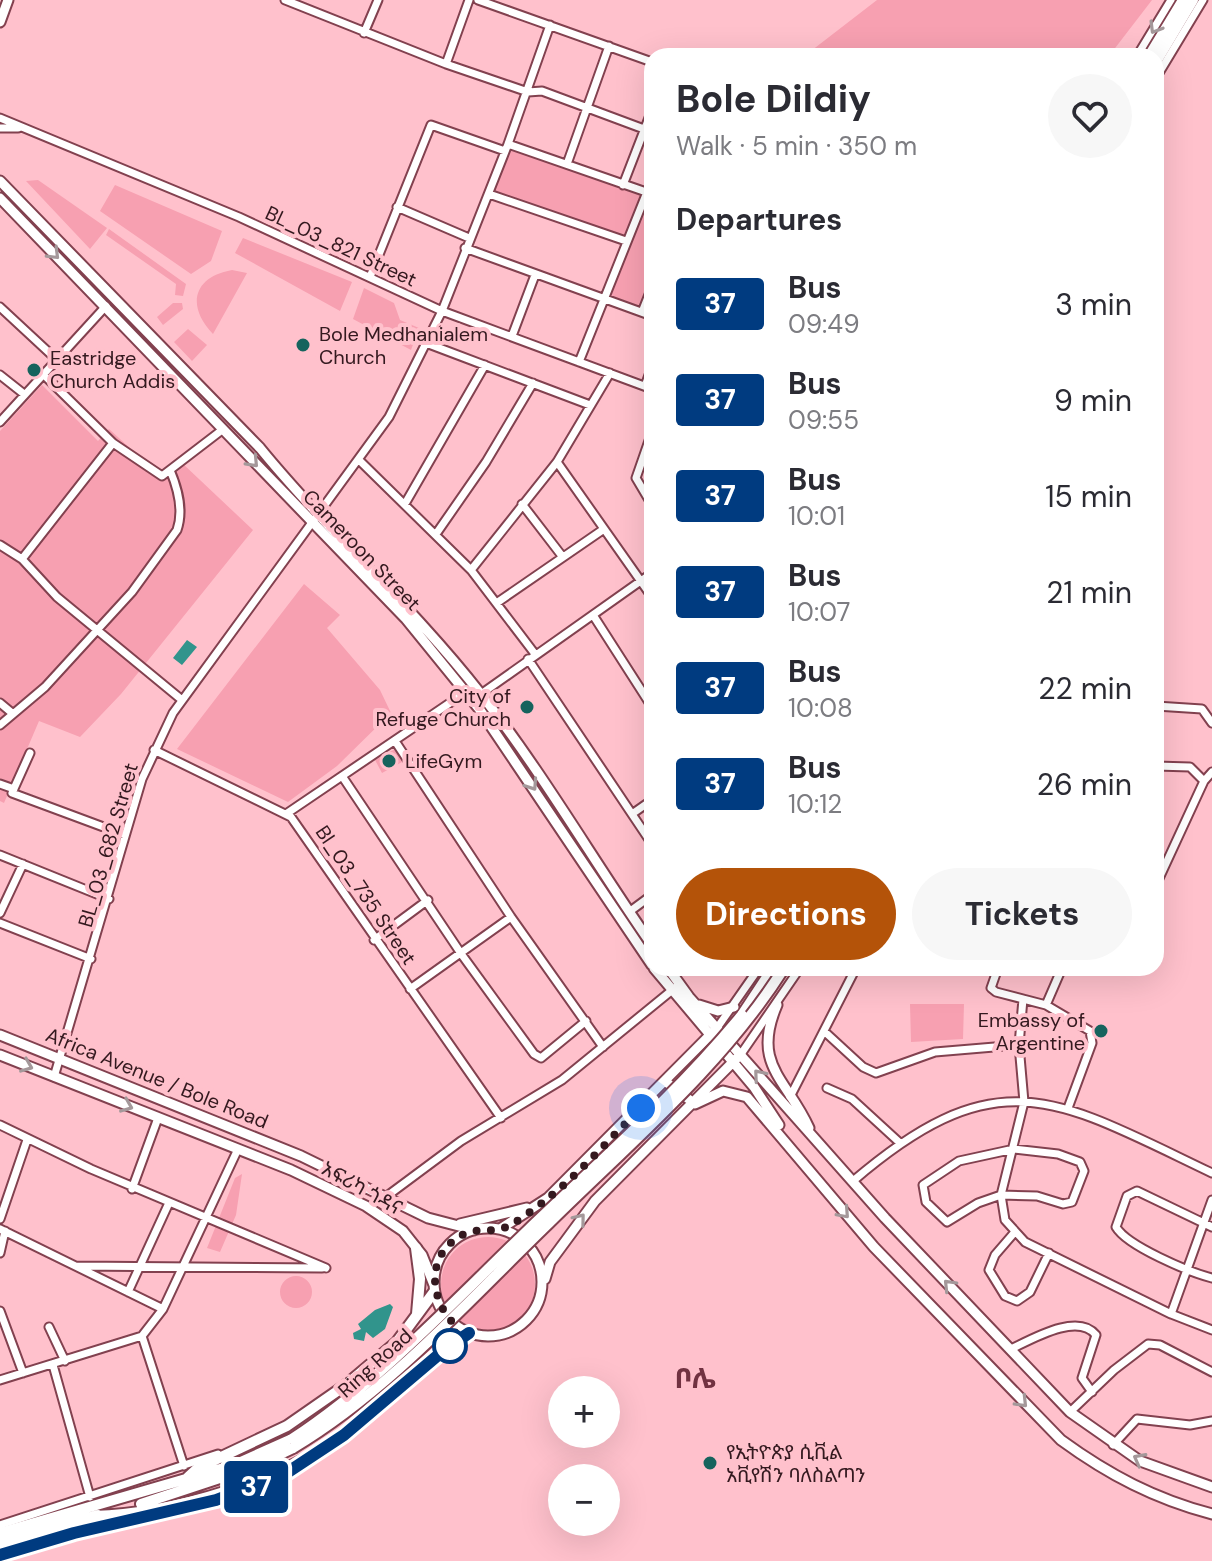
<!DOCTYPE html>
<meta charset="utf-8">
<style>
body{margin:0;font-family:"DM Sans","Noto Sans Ethiopic",sans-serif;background:#f7f7f7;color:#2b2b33;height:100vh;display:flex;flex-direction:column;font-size:30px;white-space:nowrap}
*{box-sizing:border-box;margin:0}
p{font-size:26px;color:#7c7c81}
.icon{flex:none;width:44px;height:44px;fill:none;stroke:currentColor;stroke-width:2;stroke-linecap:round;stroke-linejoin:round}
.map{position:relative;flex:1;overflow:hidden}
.drawer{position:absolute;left:644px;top:48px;width:520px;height:928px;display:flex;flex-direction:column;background:#fff;border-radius:24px;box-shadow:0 8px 32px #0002}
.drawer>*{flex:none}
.badge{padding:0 16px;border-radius:6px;font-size:28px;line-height:52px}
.fabs{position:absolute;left:548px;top:1376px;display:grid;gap:16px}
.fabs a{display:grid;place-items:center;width:72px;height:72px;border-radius:50%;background:#fff;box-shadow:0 8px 32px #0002;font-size:40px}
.you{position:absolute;width:40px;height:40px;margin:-20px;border:6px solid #fff;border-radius:50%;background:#1a73e8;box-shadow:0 0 0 12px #1a73e833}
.map>.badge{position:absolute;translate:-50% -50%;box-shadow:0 0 0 4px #fff}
h2{padding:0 32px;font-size:30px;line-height:72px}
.round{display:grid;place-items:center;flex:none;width:84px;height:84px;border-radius:42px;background:#f7f7f7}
.overview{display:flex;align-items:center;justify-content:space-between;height:136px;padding:0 32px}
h1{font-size:38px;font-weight:700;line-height:60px}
.cta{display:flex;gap:16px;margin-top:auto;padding:16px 32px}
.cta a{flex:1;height:92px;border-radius:48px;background:#b45309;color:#fff;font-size:32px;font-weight:700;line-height:92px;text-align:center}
.cta a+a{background:#f7f7f7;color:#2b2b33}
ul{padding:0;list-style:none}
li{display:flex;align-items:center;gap:24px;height:96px;padding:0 32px}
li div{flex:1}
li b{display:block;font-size:30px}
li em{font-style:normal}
li .badge{min-width:88px;font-weight:700;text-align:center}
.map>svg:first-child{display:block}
.green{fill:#f7a0b1}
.water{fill:#31948c}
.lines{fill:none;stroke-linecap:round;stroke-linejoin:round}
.minor-casing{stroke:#82414f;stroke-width:11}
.major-casing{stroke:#82414f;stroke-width:13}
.highway-casing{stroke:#82414f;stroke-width:14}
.minor{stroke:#fff;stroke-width:7}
.major{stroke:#fff;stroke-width:9}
.highway{stroke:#fff;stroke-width:10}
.highway-bridge-casing{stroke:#82414f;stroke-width:14;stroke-linecap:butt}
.highway-bridge{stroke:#fff;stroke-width:10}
.oneway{stroke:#a4989a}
.line-casing{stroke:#fff;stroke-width:18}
.line{stroke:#003b80;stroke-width:12}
.walk{stroke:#34191f;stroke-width:8;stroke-dasharray:0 14.4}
.poi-dot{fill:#16635d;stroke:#ffc1cc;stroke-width:3}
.stop-dot{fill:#fff;stroke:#003b80;stroke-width:4}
.labels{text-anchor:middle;stroke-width:8;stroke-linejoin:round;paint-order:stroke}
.street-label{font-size:20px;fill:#34191f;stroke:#ffc1cc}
.poi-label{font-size:20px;fill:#34191f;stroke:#ffc1cc;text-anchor:start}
.district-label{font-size:28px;font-weight:bold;fill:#713241;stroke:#ffc1cc}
</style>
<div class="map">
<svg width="1212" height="1561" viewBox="0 0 1212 1561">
<rect width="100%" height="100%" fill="#ffc1cc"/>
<path class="green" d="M 877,0 L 1152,0 L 1109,56 L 807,54 Z
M 510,144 L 652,193 L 652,292 L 645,313 L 605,301 L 628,242 L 490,194 Z
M 38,180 L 107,228 L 90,249 L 26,181 Z
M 115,185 L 222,231 L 211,261 L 191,274 L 100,211 Z
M 109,229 L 186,284 L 183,296 L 175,295 L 176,284 L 106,235 Z
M 243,238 L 352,282 L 340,311 L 235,253 Z
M 232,270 L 247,273 L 213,334 C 186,306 193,277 232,270 Z
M 364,288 L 394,303 L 400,320 L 419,328 L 411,350 L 353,319 Z
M 173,303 L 182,303 L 183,309 L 163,325 L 157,317 Z
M 188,329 L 207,345 L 192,361 L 174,342 Z
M 42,385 L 98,441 L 109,429 L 164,479 L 182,463 L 253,530 L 121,694 L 80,737 L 39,721 L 4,803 L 0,801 L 0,431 Z
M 304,584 L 340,615 L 327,628 L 380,690 L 391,713 L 337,766 L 288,802 L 177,749 Z
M 395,749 L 402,762 L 382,773 L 375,760 Z
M 910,1004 L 964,1004 L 963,1039 L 911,1042 Z
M 242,1174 L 236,1215 L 220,1252 L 207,1248 L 235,1178 Z
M441 1284a47 47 0 1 1 94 0a47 47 0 1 1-94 0Z
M280 1292a16 16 0 1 1 32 0a16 16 0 1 1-32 0Z"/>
<path class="water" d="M 187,640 L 197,647 L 182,665 L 173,658 Z
M 390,1304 L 393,1307 L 385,1329 L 373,1338 L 366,1332 L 364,1341 L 354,1339 L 353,1333 L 361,1329 L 358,1324 L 375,1310 Z"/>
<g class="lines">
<g class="minor-casing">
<path id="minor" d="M 285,0 L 446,64 L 528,92 L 542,91 L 652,132
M 478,0 L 652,62
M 364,33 L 378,0
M 1137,56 L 1171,0
M 446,64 L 469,0
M 1156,78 L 1203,0
M 0,118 L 239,217 L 442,311 L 652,389
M 0,128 L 18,128
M 508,144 L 652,194
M 567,164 L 609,46
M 623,185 L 652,110
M 489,194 L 626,241
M 397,207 L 469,238
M 465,248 L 652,316
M 370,277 L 431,125 L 505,151
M 0,307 L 56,359
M 642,312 L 652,287
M 512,336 L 535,275
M 426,343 L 590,405
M 579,362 L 647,192
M 0,375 L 24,394
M 645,386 L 652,367
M 0,422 L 106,306
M 652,432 L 636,478 L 652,505
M 113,443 L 162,476 L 222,430
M 360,461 L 471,570 L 535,654
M 557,462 L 652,597
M 406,502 L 485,365
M 522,504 L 562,556
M 436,534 L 486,462 L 533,383
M 0,545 L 22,559 L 57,597 L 182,700
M 22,559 L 113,443 L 43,374
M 471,570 L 557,462 L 610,373
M 498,602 L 604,529
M 593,615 L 652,707
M 528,659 L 652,844
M 481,694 L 652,573
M 0,703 L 12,713
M 1156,706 L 1202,709 L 1212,723
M 0,725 L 45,687 L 132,592 L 177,530 C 184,510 178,489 170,470
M 395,741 L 511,917 L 603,1047
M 154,750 L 291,817 L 501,1118
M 30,753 L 12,793 L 125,835
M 1156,766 L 1190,767 L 1204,781 L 1212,772
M 342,776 L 462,955 L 534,1054 L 541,1058 L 586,1021
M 0,784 L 14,789
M 286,814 L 466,692
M 632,814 L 652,800
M 0,855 L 109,899
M 1156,885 L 1204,781
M 629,912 L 652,895
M 0,913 L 23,864
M 0,923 L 91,959
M 374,940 L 428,900
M 998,968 L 991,988 L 996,992 L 1046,1005 L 1090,1031 L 1092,1043 L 1068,1108
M 410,989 L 511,917
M 1023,999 L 1019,1045 L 1024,1102 L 1001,1195 L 1005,1220 L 1025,1242 L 1171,1314 L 1212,1330
M 1046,1005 L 1062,968
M 717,1028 L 759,968
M 825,1032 L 863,1067 L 876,1073 L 935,1052 L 1019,1045
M 741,1054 L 800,968
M 54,1077 L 142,779 L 173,713 L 389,417 L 442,311 L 508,144 L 550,25
M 827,1088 L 852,1099 L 900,1143
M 790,1097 L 856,968
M 0,1125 L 91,1169 L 326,1268
M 1014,1149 L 1058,1154 L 1080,1162 L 1084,1171 L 1072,1202 L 1063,1204 L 1037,1196 L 1001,1195 L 978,1203 L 947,1222 L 926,1202 L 923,1185 L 959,1161 Z
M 853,1181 C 999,1056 1057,1099 1212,1173
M 132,1189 L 158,1118
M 387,1196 L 461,1141 L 562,1080 L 676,987
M 0,1219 L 27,1140
M 1212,1227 L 1137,1191 L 1127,1196 L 1116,1227 C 1127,1246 1189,1272 1212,1278
M 0,1229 L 163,1309
M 1014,1233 L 995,1255 L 989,1270 L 1005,1296 L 1017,1301 L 1030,1292 L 1049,1253
M 0,1253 L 5,1231
M 76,1266 L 322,1268
M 128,1292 L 168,1205
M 0,1311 L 23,1373
M 1171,1314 L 1212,1200
M 49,1327 L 65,1361
M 142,1336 L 184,1466
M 1011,1349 C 1032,1339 1078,1312 1096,1335 L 1082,1378 L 1092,1392
M 53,1365 L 90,1497
M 0,1380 L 142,1336 L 163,1309 L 238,1149
M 1070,1412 L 1114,1370 L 1148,1344 L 1160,1345 L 1212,1372
M 1113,1445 L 1137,1419 L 1190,1425 L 1212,1421
M 203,1503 L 254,1488 L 293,1470
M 0,1525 L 218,1454
M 0,1555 L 160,1513"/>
</g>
<g class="major-casing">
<path id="major" d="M 0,22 L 8,0
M 0,181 L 260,448 C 329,533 412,606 480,693 C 543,773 594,862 652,945
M 0,198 L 406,619 L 480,710 L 652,965
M 654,968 L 754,1087 L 779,1125
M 668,968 L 689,997 L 885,1218 L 1070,1412 L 1140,1461 L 1212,1487
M 699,1005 L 718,1011 L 734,1007
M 777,1005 C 751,1065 787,1079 809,1128
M 0,1035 L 301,1156 L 428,1218 L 474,1230
M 0,1055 L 291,1170 L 366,1206 L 403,1231 L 422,1255 L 434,1285
M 666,1082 L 695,1104 L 723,1091 L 747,1097 L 874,1247 L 1061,1440 C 1109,1475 1155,1499 1212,1514
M 460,1224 L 527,1208
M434 1282a54 54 0 1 1 108 0a54 54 0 1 1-108 0Z
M 500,1229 L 548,1198 L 717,1028
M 545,1279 L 550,1262 L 595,1201 L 741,1054"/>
</g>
<g class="highway-casing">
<path id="highway" d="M 1149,56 L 1183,0
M 1156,62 L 1193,0
M 742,1015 L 773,968
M 416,1248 L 420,1279 L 417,1314
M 185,1480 L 198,1468 L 287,1426 L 346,1385 L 397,1342 L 434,1292
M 141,1504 L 253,1467 L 293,1448
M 94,1516 C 173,1514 284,1480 346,1433 C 388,1401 424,1360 469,1333
M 0,1533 L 234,1465 L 292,1439
M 0,1542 L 98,1515"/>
</g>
<use href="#minor" class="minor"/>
<use href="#major" class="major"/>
<use href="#highway" class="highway"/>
<g class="highway-bridge-casing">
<path id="highway-bridge" d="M 292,1439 C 380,1381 452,1303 528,1230 C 601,1160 677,1094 742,1015
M 293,1448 C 390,1390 468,1301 549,1223 C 631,1142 722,1066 784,968"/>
</g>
<use href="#highway-bridge" class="highway-bridge"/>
</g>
<defs><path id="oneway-chevron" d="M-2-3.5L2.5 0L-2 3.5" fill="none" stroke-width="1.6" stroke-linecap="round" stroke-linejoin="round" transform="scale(2)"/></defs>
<g class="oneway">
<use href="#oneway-chevron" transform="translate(1155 28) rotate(121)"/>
<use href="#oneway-chevron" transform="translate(54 254) rotate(45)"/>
<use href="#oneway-chevron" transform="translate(253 462) rotate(47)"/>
<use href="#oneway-chevron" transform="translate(532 785) rotate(56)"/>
<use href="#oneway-chevron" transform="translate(27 1066) rotate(22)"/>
<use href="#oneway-chevron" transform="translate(759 1075) rotate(-130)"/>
<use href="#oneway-chevron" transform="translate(127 1106) rotate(22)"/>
<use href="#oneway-chevron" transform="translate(844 1213) rotate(48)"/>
<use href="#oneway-chevron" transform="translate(580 1219) rotate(-51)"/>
<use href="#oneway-chevron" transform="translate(949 1285) rotate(-134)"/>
<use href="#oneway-chevron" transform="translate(1022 1402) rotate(46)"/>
<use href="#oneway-chevron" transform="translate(1139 1459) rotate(-152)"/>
</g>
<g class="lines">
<g class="line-casing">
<path id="line" d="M 0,1555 L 74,1533 L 216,1500 L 285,1474 L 344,1435 L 443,1351 L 469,1333"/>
</g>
<use href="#line" class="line"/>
<path class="walk" d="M 450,1346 L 457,1327 C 429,1301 424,1254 464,1234 C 477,1228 487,1232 500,1229 C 514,1226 535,1208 547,1199 C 580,1173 610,1138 641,1108"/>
</g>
<g class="poi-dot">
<circle cx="303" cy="345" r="8"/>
<circle cx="34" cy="370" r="8"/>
<circle cx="527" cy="707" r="8"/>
<circle cx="389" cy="761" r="8"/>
<circle cx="1101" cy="1031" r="8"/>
<circle cx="710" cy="1463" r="8"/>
</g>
<circle class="stop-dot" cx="450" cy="1346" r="16"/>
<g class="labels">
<g class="street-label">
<text transform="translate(341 246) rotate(25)" y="7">BL_03_821 Street</text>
<text transform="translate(362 550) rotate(46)" y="7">Cameroon Street</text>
<text transform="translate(108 845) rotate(-74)" y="7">BL_03_682 Street</text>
<text transform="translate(366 895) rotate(56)" y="7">Bl_03_735 Street</text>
<text transform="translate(157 1078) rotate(22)" y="7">Africa Avenue / Bole Road</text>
<text transform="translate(362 1188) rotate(29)" y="7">አፍሪካ ጎዳና</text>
<text transform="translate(375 1363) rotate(-42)" y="7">Ring Road</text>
</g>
<g class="poi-label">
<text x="319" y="341">Bole Medhanialem<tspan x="319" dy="23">Church</tspan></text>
<text x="50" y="365">Eastridge<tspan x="50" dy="23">Church Addis</tspan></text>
<text x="511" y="703" text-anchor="end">City of<tspan x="511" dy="23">Refuge Church</tspan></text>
<text x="405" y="768">LifeGym</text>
<text x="1085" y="1027" text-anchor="end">Embassy of<tspan x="1085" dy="23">Argentine</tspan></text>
<text x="726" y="1459">የኢትዮጵያ ሲቪል<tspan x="726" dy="23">አቪየሽን ባለስልጣን</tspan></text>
</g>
<g class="district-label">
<text x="695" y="1388">ቦሌ</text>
</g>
</g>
</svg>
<div class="fabs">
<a>+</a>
<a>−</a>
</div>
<div class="you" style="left:641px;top:1108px"></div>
<b class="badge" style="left:256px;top:1487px;background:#003b80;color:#fff">37</b>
<section class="drawer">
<div class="overview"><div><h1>Bole Dildiy</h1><p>Walk · 5 min · 350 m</p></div><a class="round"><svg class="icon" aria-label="heart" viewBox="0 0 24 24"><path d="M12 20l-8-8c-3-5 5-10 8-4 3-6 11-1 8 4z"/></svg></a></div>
<h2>Departures</h2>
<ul>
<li><span class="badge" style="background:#003b80;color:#fff">37</span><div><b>Bus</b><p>09:49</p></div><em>3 min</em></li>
<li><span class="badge" style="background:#003b80;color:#fff">37</span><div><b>Bus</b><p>09:55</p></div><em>9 min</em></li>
<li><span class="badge" style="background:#003b80;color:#fff">37</span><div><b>Bus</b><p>10:01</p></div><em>15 min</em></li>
<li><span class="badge" style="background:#003b80;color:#fff">37</span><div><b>Bus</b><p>10:07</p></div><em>21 min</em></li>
<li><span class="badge" style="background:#003b80;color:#fff">37</span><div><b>Bus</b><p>10:08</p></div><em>22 min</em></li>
<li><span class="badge" style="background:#003b80;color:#fff">37</span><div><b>Bus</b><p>10:12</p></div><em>26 min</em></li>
</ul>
<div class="cta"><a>Directions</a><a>Tickets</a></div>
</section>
</div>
